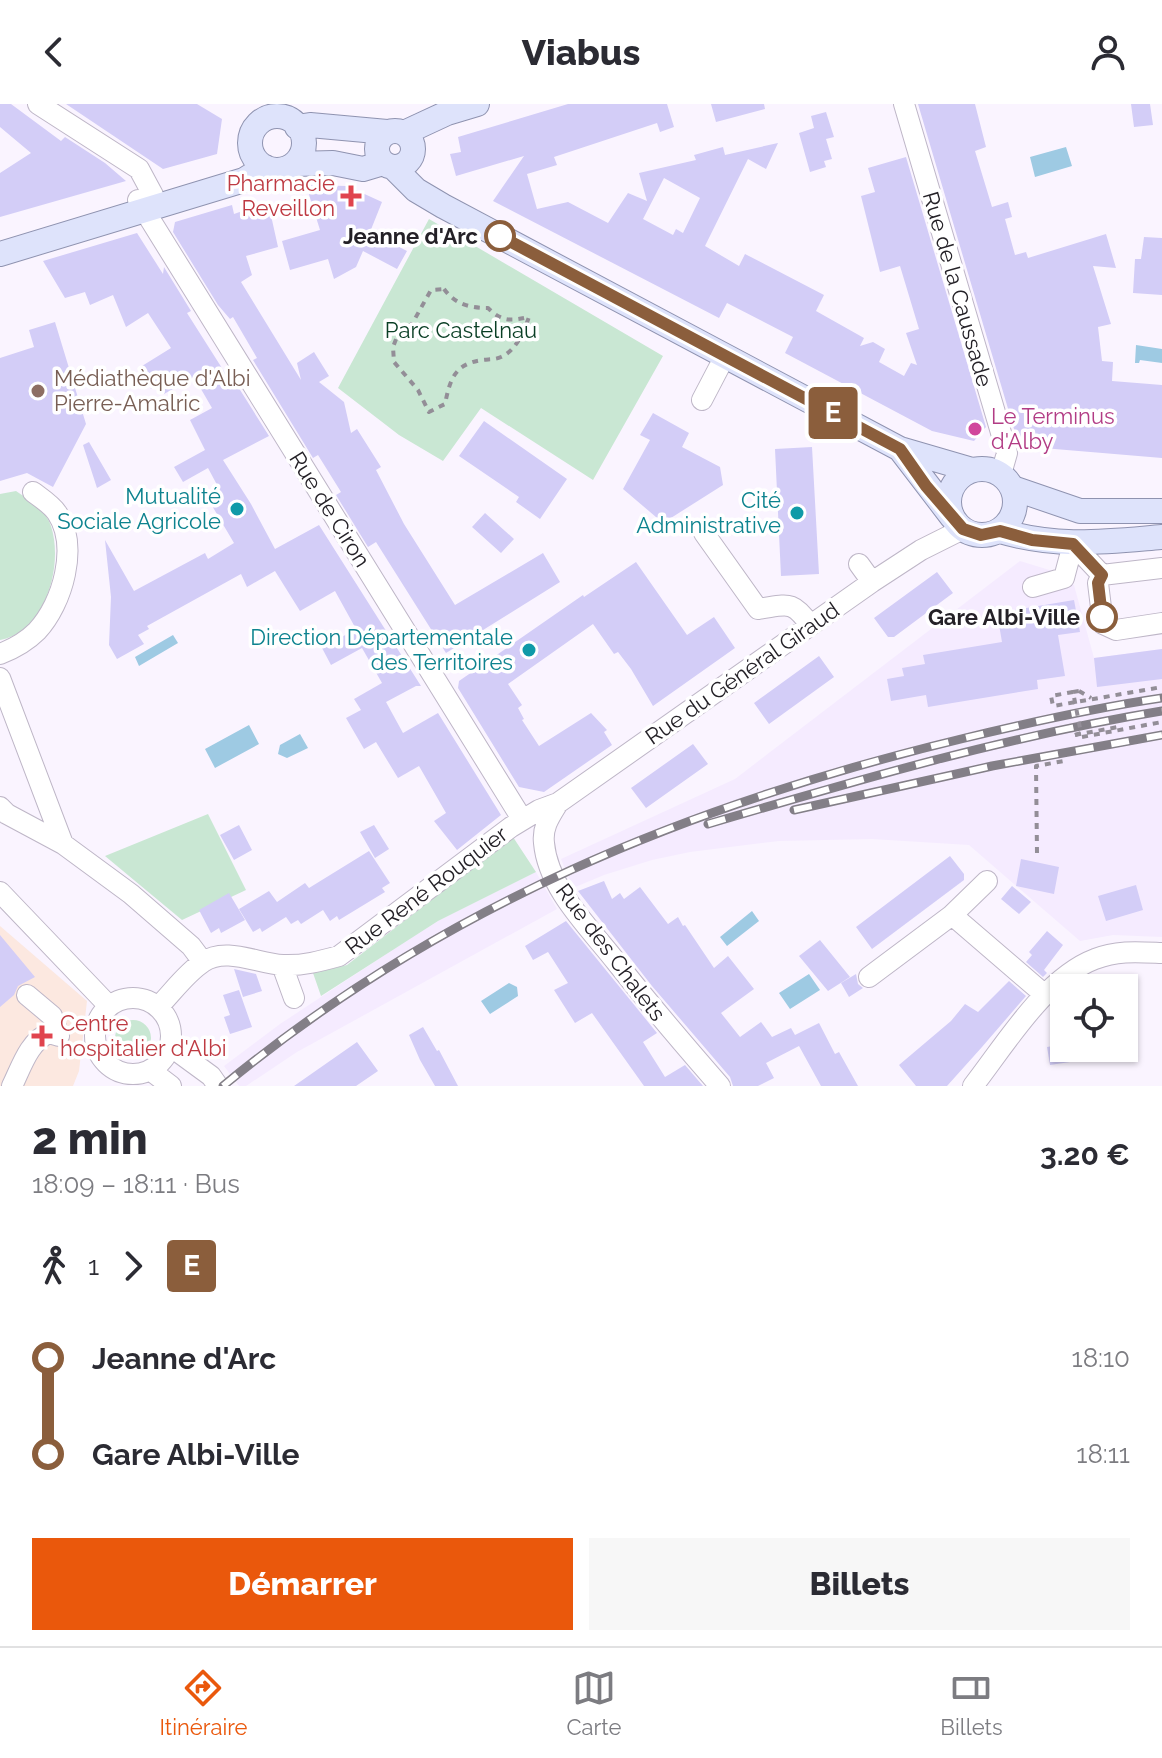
<!DOCTYPE html>
<html lang="fr">
<meta charset="utf-8">
<style>
body{margin:0;font-family:Raleway,sans-serif;background:#f7f7f7;color:#2b2b33;height:100vh;display:flex;flex-direction:column;font-size:30px;white-space:nowrap}
*{box-sizing:border-box;margin:0}
p{font-size:26px;color:#7c7c81}
.icon{flex:none;width:44px;height:44px;fill:none;stroke:currentColor;stroke-width:2;stroke-linecap:round;stroke-linejoin:round}
.map{position:relative;height:982px;overflow:hidden}
.panel{display:flex;flex-direction:column;background:#fff;flex:1}
.panel>*{flex:none}
.badge{padding:0 16px;border-radius:6px;font-size:28px;line-height:52px}
.controls{position:absolute;left:1050px;top:870px;display:grid;gap:16px}
.controls a{display:grid;place-items:center;width:88px;height:88px;border-radius:0px;background:#fff;box-shadow:0 2px 6px #0004;font-size:40px}
.map>.badge{position:absolute;translate:-50% -50%;box-shadow:0 0 0 4px #fff}
.legs{display:flex;align-items:center;gap:12px;height:88px;padding:0 32px;font-size:26px}
.legs p{margin-inline-start:auto}
.overview{display:flex;align-items:center;justify-content:space-between;height:136px;padding:0 32px}
h1{font-size:44px;font-weight:800;line-height:60px}
.action{display:flex;gap:16px;margin-top:auto;padding:16px 32px}
.action a{flex:1;height:92px;border-radius:0px;background:#ea580c;color:#fff;font-size:32px;font-weight:800;line-height:92px;text-align:center}
.action a+a{background:#f7f7f7;color:#2b2b33}
ul{padding:0 32px;list-style:none}
li{display:flex;align-items:center;gap:28px;height:96px;font-size:30px}
li i{display:grid;place-items:center;width:12px;height:100%;margin:0 10px;background:currentColor}
li i::after{content:'';width:20px;height:20px;margin:-10px;border:6px solid;border-radius:50%;background:#fff}
li p{margin-inline-start:auto}
li:first-child i{background:linear-gradient(#0000 50%,currentColor 0)}
li:last-child i{background:linear-gradient(currentColor 50%,#0000 0)}
header{display:flex;justify-content:space-between;align-items:center;height:104px;padding:0 32px;background:#fff;font-size:36px;font-weight:800}
.menu{display:flex;justify-content:space-around;align-items:center;height:112px;border-top:2px solid #e1e1e2;background:#fff;font-size:22px;color:#7c7c81}
.menu a{display:grid;justify-items:center;gap:4px}
.menu .current{color:#ea580c}
.map>svg:first-child{display:block}
.commercial{fill:#fce8e0}
.built{fill:#f5ebff}
.green{fill:#c9e7d3}
.water{fill:#9ecae3}
.building{fill:#d3cdf7;fill-rule:evenodd}
.lines{fill:none;stroke-linecap:round;stroke-linejoin:round}
.minor-casing{stroke:#beb6c7;stroke-width:22}
.major-casing{stroke:#8f93b0;stroke-width:26}
.path{stroke:#938e97;stroke-width:4;stroke-dasharray:6 6;stroke-linecap:butt}
.minor{stroke:#fff;stroke-width:20}
.major{stroke:#dee3fb;stroke-width:24}
.rail-casing{stroke:#837f87;stroke-width:9}
.rail{stroke:#fff;stroke-width:6;stroke-dasharray:18;stroke-linecap:butt}
.path-bridge{stroke:#938e97;stroke-width:4;stroke-dasharray:6 6;stroke-linecap:butt}
.line-1-casing{stroke:#fff;stroke-width:18}
.line-1{stroke:#8b5e3c;stroke-width:12}
.health-dot{fill:#e0444e;stroke:#fff;stroke-width:3}
.stop-1-dot{fill:#fff;stroke:#8b5e3c;stroke-width:4}
.education-dot{fill:#8d6e63;stroke:#fff;stroke-width:3}
.hotel-dot{fill:#d1479c;stroke:#fff;stroke-width:3}
.culture-dot{fill:#0f9aa8;stroke:#fff;stroke-width:3}
.labels{text-anchor:middle;stroke-width:7;stroke-linejoin:round;paint-order:stroke}
.health-label{font-size:22px;fill:#be3a42;stroke:#fff;text-anchor:end}
.stop-label{font-size:22px;font-weight:bold;fill:#242127;stroke:#fff;text-anchor:end}
.street-label{font-size:22px;fill:#242127;stroke:#fff}
.park-label{font-size:22px;fill:#093e24;stroke:#fff}
.education-label{font-size:22px;fill:#785e54;stroke:#fff;text-anchor:start}
.hotel-label{font-size:22px;fill:#b23c85;stroke:#fff;text-anchor:start}
.culture-label{font-size:22px;fill:#0d838f;stroke:#fff;text-anchor:end}
</style>
<header><svg class="icon" aria-label="back" viewBox="0 0 24 24"><path d="M15 5l-7 7 7 7"/></svg>Viabus<svg class="icon" aria-label="person" viewBox="0 0 24 24"><circle cx="12" cy="8" r="4"/><path d="M4 21q1-7 8-7t8 7"/></svg></header>
<div class="map">
<svg width="1162" height="982" viewBox="0 0 1162 982">
<rect width="100%" height="100%" fill="#faf4ff"/>
<path class="commercial" d="M 0,822 L 87,897 L 79,967 L 73,982 L 0,982 Z"/>
<path class="built" d="M 1020,457 L 1056,468 L 1074,481 L 1094,554 L 1162,545 L 1162,833 L 1113,831 L 1080,837 L 969,741 L 872,735 L 779,737 L 690,748 L 652,756 L 604,771 L 573,784 L 561,755 L 735,675 Z
M 536,768 L 557,805 L 297,948 L 246,982 L 239,982 L 224,962 L 280,920 L 397,843 L 438,817 Z"/>
<path class="green" d="M 429,115 L 663,252 L 593,376 L 481,304 L 443,357 L 399,331 L 338,284 Z
M 16,387 C 29,396 46,406 51,422 C 64,462 45,528 0,536 L 0,390 Z
M 208,710 L 246,786 L 182,816 L 105,752 Z
M 513,733 L 536,768 L 438,817 L 321,892 L 313,869 L 347,861 Z
M115 934a18 18 0 1 1 36 0a18 18 0 1 1-36 0Z"/>
<path class="water" d="M 1066,43 L 1072,62 L 1035,73 L 1030,53 Z
M 1136,241 L 1162,245 L 1162,259 L 1140,256 L 1139,259 L 1135,259 Z
M 173,531 L 178,539 L 139,562 L 135,553 Z
M 249,621 L 259,640 L 215,664 L 205,645 Z
M 300,630 L 308,644 L 287,654 L 278,650 L 280,641 Z
M 752,807 L 759,817 L 727,842 L 720,833 Z
M 809,870 L 820,886 L 790,905 L 779,889 Z
M 509,879 L 517,883 L 518,892 L 490,910 L 481,897 Z"/>
<path class="building" d="M 0,0 L 11,0 L 61,37 L 65,33 L 105,59 L 126,77 L 0,113 L 0,69 L 31,49 L 0,23 Z
M 66,0 L 197,0 L 222,15 L 217,50 L 163,65 Z
M 568,0 L 667,0 L 674,23 L 660,28 L 657,19 L 554,53 L 557,61 L 527,70 L 537,105 L 568,98 L 608,119 L 628,89 L 647,97 L 639,69 L 696,56 L 694,51 L 723,43 L 725,51 L 778,39 L 766,65 L 748,55 L 705,142 L 739,162 L 745,150 L 824,191 L 816,207 L 864,234 L 860,242 L 873,238 L 885,245 L 879,258 L 904,272 L 911,259 L 917,261 L 906,229 L 919,225 L 900,162 L 880,168 L 861,92 L 875,88 L 868,64 L 906,53 L 986,323 L 974,337 L 932,327 L 785,249 L 793,233 L 727,199 L 719,214 L 493,97 L 524,52 L 456,72 L 450,50 L 461,48 L 458,33 ZM 664,74 L 700,94 L 683,129 L 676,125 L 673,131 L 643,115 Z
M 711,0 L 764,0 L 765,5 L 716,18 Z
M 918,0 L 975,0 L 986,43 L 975,47 L 992,103 L 1008,98 L 1012,113 L 1005,115 L 1015,151 L 1026,148 L 1028,154 L 1106,130 L 1116,164 L 1093,162 L 1111,220 L 1098,223 L 1102,257 L 1113,258 L 1112,277 L 1162,281 L 1162,354 L 1019,342 Z
M 1131,0 L 1150,0 L 1153,21 L 1134,23 Z
M 826,8 L 834,33 L 826,35 L 832,55 L 824,57 L 826,63 L 810,68 L 799,29 L 814,24 L 811,12 Z
M 306,81 L 347,82 L 382,98 L 370,128 L 407,147 L 397,165 L 363,147 L 356,163 L 334,175 L 328,155 L 290,166 L 282,137 L 320,126 Z
M 268,98 L 278,143 L 246,152 L 252,171 L 241,178 L 301,276 L 297,259 L 314,248 L 329,272 L 319,278 L 344,298 L 351,329 L 357,325 L 381,363 L 376,366 L 404,420 L 455,501 L 543,449 L 560,478 L 446,549 L 376,438 L 368,443 L 336,391 L 341,388 L 318,351 L 313,354 L 253,256 L 257,254 L 233,213 L 230,215 L 218,201 L 173,128 L 175,118 L 232,101 L 234,110 Z
M 137,129 L 163,170 L 164,163 L 191,207 L 187,209 L 227,272 L 230,270 L 269,332 L 223,356 L 251,400 L 275,445 L 319,421 L 421,582 L 416,582 L 386,598 L 403,629 L 438,609 L 501,711 L 457,746 L 434,717 L 446,709 L 419,662 L 398,674 L 376,638 L 364,645 L 346,614 L 361,606 L 354,595 L 382,579 L 362,544 L 331,561 L 322,544 L 356,525 L 335,487 L 300,507 L 275,467 L 247,483 L 241,470 L 147,522 L 149,525 L 138,531 L 144,540 L 117,555 L 109,541 L 111,493 L 105,436 L 134,487 L 205,449 L 208,455 L 234,439 L 211,400 L 223,392 L 208,364 L 183,378 L 174,363 L 205,346 L 190,316 L 212,304 L 194,273 L 164,290 L 159,280 L 151,285 L 142,262 L 171,244 L 148,209 L 126,223 L 113,191 L 90,201 L 85,188 L 65,194 L 43,157 Z
M 1144,133 L 1162,134 L 1162,191 L 1133,189 L 1135,155 L 1141,155 Z
M 55,218 L 86,320 L 53,383 L 27,369 L 0,377 L 0,254 L 34,243 L 29,226 Z
M 653,309 L 689,329 L 682,343 L 720,363 L 723,381 L 663,419 L 623,385 L 650,336 L 640,331 Z
M 484,317 L 567,375 L 540,415 L 516,398 L 519,393 L 459,352 Z
M 89,338 L 111,376 L 97,384 L 83,341 Z
M 812,343 L 819,470 L 781,472 L 775,345 Z
M 485,409 L 514,435 L 501,449 L 472,423 Z
M 636,458 L 687,531 L 714,513 L 735,544 L 653,602 L 631,565 L 618,548 L 614,550 L 593,520 L 508,580 L 522,601 L 518,604 L 524,615 L 522,616 L 539,642 L 591,609 L 607,626 L 604,628 L 612,641 L 544,688 L 519,683 L 458,584 L 459,577 L 583,491 L 584,493 Z
M 937,468 L 953,489 L 894,533 L 888,533 L 874,514 Z
M 1074,496 L 1080,528 L 1058,531 L 1065,572 L 1037,576 L 1038,585 L 928,603 L 926,591 L 891,597 L 887,575 L 904,572 L 902,564 L 925,560 L 923,551 L 1002,538 L 997,509 Z
M 1162,545 L 1162,575 L 1097,583 L 1094,554 Z
M 819,552 L 834,573 L 769,620 L 754,599 Z
M 693,640 L 708,660 L 646,704 L 631,684 Z
M 239,721 L 252,746 L 234,756 L 220,731 Z
M 374,721 L 389,745 L 375,754 L 360,728 Z
M 369,747 L 390,779 L 382,784 L 385,788 L 339,816 L 337,812 L 330,817 L 323,806 L 301,820 L 298,816 L 291,820 L 286,813 L 262,828 L 260,824 L 253,828 L 239,805 L 269,787 L 277,798 L 305,779 L 309,784 Z
M 950,752 L 964,770 L 964,776 L 872,845 L 856,823 Z
M 1021,755 L 1059,763 L 1054,790 L 1016,782 Z
M 604,777 L 612,795 L 620,789 L 624,795 L 640,783 L 668,820 L 678,813 L 683,822 L 685,821 L 714,864 L 728,852 L 754,885 L 721,909 L 740,933 L 761,918 L 772,933 L 791,924 L 795,931 L 819,919 L 835,950 L 839,948 L 858,982 L 821,982 L 799,942 L 766,959 L 774,974 L 758,982 L 733,982 L 730,973 L 652,882 L 578,787 Z
M 1136,781 L 1143,806 L 1106,817 L 1098,792 Z
M 1012,782 L 1031,798 L 1019,810 L 1001,795 Z
M 229,789 L 245,816 L 221,829 L 219,824 L 211,829 L 199,806 Z
M 566,817 L 657,929 L 643,938 L 665,973 L 685,961 L 703,982 L 644,982 L 592,909 L 575,919 L 554,886 L 568,879 L 548,848 L 533,856 L 525,842 Z
M 1047,827 L 1063,841 L 1044,866 L 1047,869 L 1043,873 L 1026,858 L 1032,851 L 1029,848 Z
M 0,831 L 35,873 L 18,882 L 14,891 L 0,903 Z
M 820,836 L 850,873 L 828,887 L 799,852 Z
M 234,865 L 256,870 L 262,887 L 243,893 Z
M 856,870 L 858,880 L 863,884 L 849,893 L 841,879 Z
M 1009,877 L 1026,892 L 982,943 L 947,982 L 916,982 L 899,961 L 951,917 L 965,900 L 978,908 Z
M 239,886 L 252,923 L 230,930 L 224,913 L 230,911 L 223,891 Z
M 423,923 L 437,947 L 439,946 L 458,982 L 435,982 L 420,956 L 409,931 Z
M 357,938 L 378,967 L 356,982 L 294,982 Z
M 1064,940 L 1070,958 L 1050,961 L 1047,943 Z"/>
<g class="lines">
<g class="minor-casing">
<path id="minor" d="M 38,0 L 139,65 L 153,91
M 904,0 L 1007,349 L 1001,370
M 138,96 L 522,715
M 702,296 L 725,252
M 704,429 L 758,505 C 787,501 792,495 810,521
M 1073,440 L 1102,471
M 859,460 L 872,478
M 1102,471 L 1098,479 L 1103,520 L 1116,526 L 1162,519
M 1102,471 L 1162,464
M 1033,483 L 1064,474 L 1073,440
M 0,550 C 13,545 27,537 37,527 C 63,499 79,442 57,409 C 52,401 41,394 33,388
M 0,574 L 63,740 L 131,790 L 191,842 L 203,858
M 558,699 C 550,712 542,723 544,739 C 548,785 590,824 617,859 C 650,901 685,942 720,982
M 0,703 L 7,710 L 63,740
M 0,788 L 109,902
M 952,811 L 987,777
M 282,861 L 294,894
M 869,873 L 952,811 L 1045,891
M95 932a38 38 0 1 1 76 0a38 38 0 1 1-76 0Z
M 158,903 C 172,889 186,869 203,858 C 226,842 258,860 283,861 C 303,862 321,857 339,852 L 511,723 L 539,706 L 558,699 L 872,478 L 921,446 L 963,425
M 170,942 L 211,972 L 218,982
M 150,966 L 171,982
M 12,982 C 21,964 29,937 49,929 L 59,932 L 52,912 L 27,891
M 973,982 C 1005,941 1045,874 1095,855 C 1117,846 1139,848 1162,849"/>
</g>
<g class="major-casing">
<path id="major" d="M250 39a27 27 0 1 1 54 0a27 27 0 1 1-54 0Z
M 297,23 L 310,21 L 387,28
M377 45a18 18 0 1 1 36 0a18 18 0 1 1-36 0Z
M 404,29 L 447,9 L 477,0
M 294,60 L 333,59 L 363,65 L 383,59
M 394,64 L 416,86 L 443,102 L 900,345 L 972,366
M 0,150 L 244,76 L 265,63
M 900,345 L 952,413
M949 398a33 33 0 1 1 66 0a33 33 0 1 1-66 0Z
M 1013,384 L 1080,407 L 1162,407
M 1000,427 C 1058,444 1102,438 1162,433"/>
</g>
<path class="path" d="M 444,185 C 455,200 469,204 488,204 C 502,218 511,217 529,213 C 524,227 516,247 501,253 C 495,256 488,255 482,256 C 454,260 450,276 445,300 L 429,308 L 418,286 L 394,258 L 393,243 L 398,230 L 412,220 L 431,186 Z
M 1079,587 L 1091,594
M 1073,588 L 1051,592 L 1053,602 L 1162,583
M 1075,631 L 1118,623 L 1119,627
M 1082,633 L 1162,618
M 1037,749 L 1036,662 L 1064,657 L 1062,644"/>
<use href="#minor" class="minor"/>
<use href="#major" class="major"/>
<g class="rail-casing">
<path id="rail" d="M 794,706 L 992,662 L 1162,631
M 708,720 C 858,676 1008,632 1162,607
M 223,982 C 441,802 688,701 961,635 C 1027,619 1094,604 1162,594"/>
</g>
<use href="#rail" class="rail"/>
<path class="path-bridge" d="M 1075,631 L 1081,629 L 1073,588 L 1079,587"/>
</g>
<g class="lines">
<g class="line-1-casing">
<path id="line-1" d="M 500,132 L 900,345 L 926,382 L 963,425 L 981,431 L 1000,427 L 1032,436 L 1073,440 L 1102,471 L 1098,479 L 1102,513"/>
</g>
<use href="#line-1" class="line-1"/>
</g>
<g class="health-dot">
<path d="M347 80h8v8h8v8h-8v8h-8v-8h-8v-8h8z"/>
<path d="M38 920h8v8h8v8h-8v8h-8v-8h-8v-8h8z"/>
</g>
<g class="stop-1-dot">
<circle cx="500" cy="132" r="14"/>
<circle cx="1102" cy="513" r="14"/>
</g>
<circle class="education-dot" cx="38" cy="287" r="8"/>
<circle class="hotel-dot" cx="975" cy="325" r="8"/>
<g class="culture-dot">
<circle cx="237" cy="405" r="8"/>
<circle cx="797" cy="409" r="8"/>
<circle cx="529" cy="546" r="8"/>
</g>
<g class="labels">
<g class="health-label">
<text x="335" y="87">Pharmacie<tspan x="335" dy="25">Reveillon</tspan></text>
<text x="60" y="927" text-anchor="start">Centre<tspan x="60" dy="25">hospitalier d'Albi</tspan></text>
</g>
<g class="stop-label">
<text x="478" y="140">Jeanne d'Arc</text>
<text x="1080" y="521">Gare Albi-Ville</text>
</g>
<g class="street-label">
<text transform="translate(958 185) rotate(74)" y="8">Rue de la Caussade</text>
<text transform="translate(330 405) rotate(58)" y="8">Rue de Ciron</text>
<text transform="translate(742 569) rotate(-35)" y="8">Rue du Général Giraud</text>
<text transform="translate(426 786) rotate(-37)" y="8">Rue René Rouquier</text>
<text transform="translate(611 848) rotate(53)" y="8">Rue des Chalets</text>
</g>
<g class="park-label">
<text x="461" y="234">Parc Castelnau</text>
</g>
<g class="education-label">
<text x="54" y="282">Médiathèque d'Albi<tspan x="54" dy="25">Pierre-Amalric</tspan></text>
</g>
<g class="hotel-label">
<text x="991" y="320">Le Terminus<tspan x="991" dy="25">d'Alby</tspan></text>
</g>
<g class="culture-label">
<text x="221" y="400">Mutualité<tspan x="221" dy="25">Sociale Agricole</tspan></text>
<text x="781" y="404">Cité<tspan x="781" dy="25">Administrative</tspan></text>
<text x="513" y="541">Direction Départementale<tspan x="513" dy="25">des Territoires</tspan></text>
</g>
</g>
</svg>
<div class="controls">
<a><svg class="icon" aria-label="locate" viewBox="0 0 24 24"><circle cx="12" cy="12" r="6"/><path d="M12 2v4M12 18v4M2 12h4M18 12h4"/></svg></a>
</div>
<b class="badge" style="left:833px;top:309px;background:#8b5e3c;color:#fff">E</b>
</div>
<section class="panel">
<div class="overview"><div><h1>2 min</h1><p>18:09 – 18:11 · Bus</p></div><b>3.20 €</b></div>
<div class="legs"><svg class="icon" aria-label="walk" viewBox="0 0 24 24"><circle cx="13" cy="4" r="2"/><path d="M13 8l-2 6 4 7M11 14l-3 7M7 12l3-4h3l4 4"/></svg>1<svg class="icon" aria-label="forward" viewBox="0 0 24 24"><path d="M9 5l7 7-7 7"/></svg><b class="badge" style="background:#8b5e3c;color:#fff">E</b></div>
<ul>
<li><i style="color:#8b5e3c"></i><b>Jeanne d'Arc</b><p>18:10</p></li>
<li><i style="color:#8b5e3c"></i><b>Gare Albi-Ville</b><p>18:11</p></li>
</ul>
<div class="action"><a>Démarrer</a><a>Billets</a></div>
</section>
<nav class="menu">
<a class="current"><svg class="icon" aria-label="directions" viewBox="0 0 24 24"><path d="M12 3l9 9-9 9-9-9zM9 14v-3h6M13 9l2 2-2 2"/></svg>Itinéraire</a>
<a><svg class="icon" aria-label="map" viewBox="0 0 24 24"><path d="M3 6l6-2 6 2 6-2v14l-6 2-6-2-6 2zM9 4v14M15 6v14"/></svg>Carte</a>
<a><svg class="icon" aria-label="tickets" viewBox="0 0 24 24"><path d="M3 7h18v10H3zM15 7v10"/></svg>Billets</a>
</nav>
